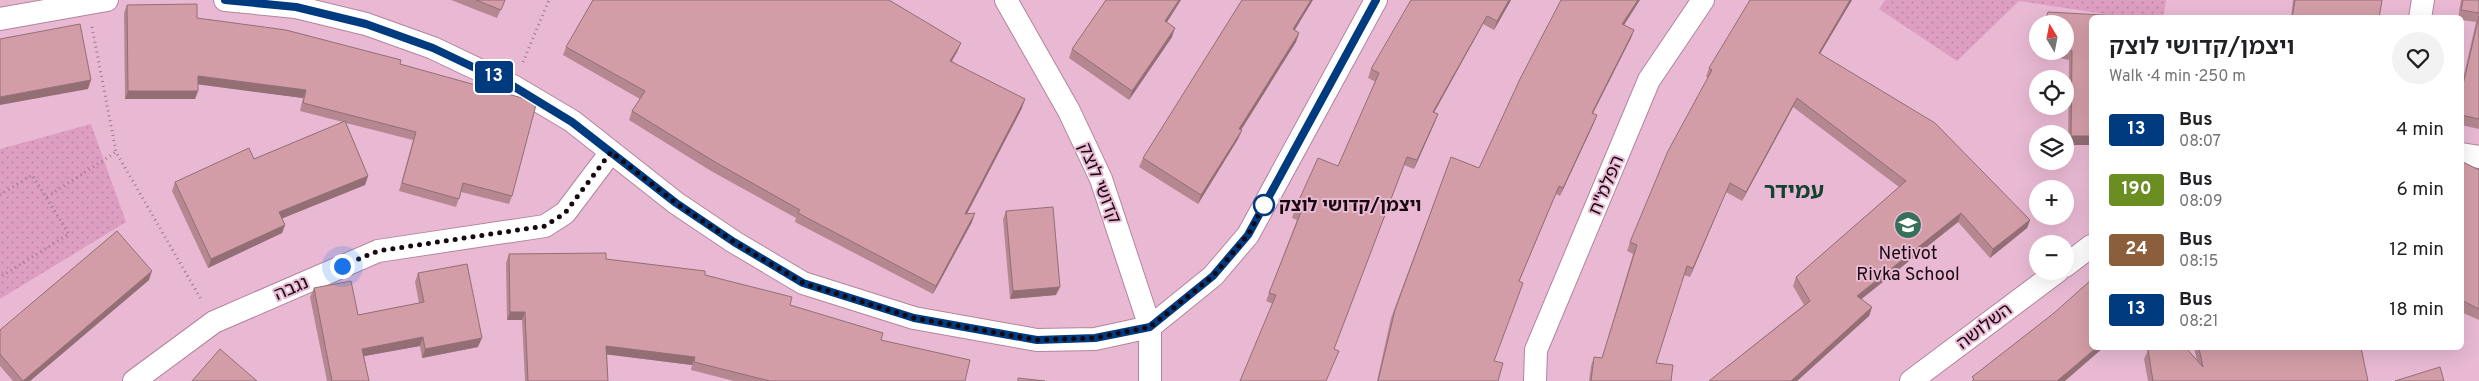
<!DOCTYPE html>
<meta charset="utf-8">
<style>
body{margin:0;font-family:Overpass,"Noto Sans Hebrew",sans-serif;background:#f2f2f2;color:#202124;height:100vh;display:flex;flex-direction:column;font-size:19px;white-space:nowrap}
*{box-sizing:border-box;margin:0}
p{font-size:16px;color:#757577}
.icon{flex:none;width:28px;height:28px;fill:none;stroke:currentColor;stroke-width:2;stroke-linecap:round;stroke-linejoin:round}
.map{position:relative;flex:1;overflow:hidden}
.drawer{position:absolute;left:2089px;top:15px;width:375px;height:335px;display:flex;flex-direction:column;background:#fff;border-radius:8px;box-shadow:0 5px 20px #0002}
.drawer>*{flex:none}
.badge{padding:0 10px;border-radius:4px;font-size:18px;line-height:32px}
.needle{width:32px;rotate:350deg}
.controls{position:absolute;left:2029px;top:15px;display:grid;gap:10px}
.controls a{display:grid;place-items:center;width:45px;height:45px;border-radius:50%;background:#fff;box-shadow:0 5px 20px #0002;font-size:25px}
.you{position:absolute;width:25px;height:25px;margin:-12px;border:4px solid #fff;border-radius:50%;background:#1a73e8;box-shadow:0 0 0 8px #1a73e833}
.map>.badge{position:absolute;translate:-50% -50%;box-shadow:0 0 0 2px #fff}
.round{display:grid;place-items:center;flex:none;width:52px;height:52px;border-radius:26px;background:#f2f2f2}
.overview{display:flex;align-items:center;justify-content:space-between;height:85px;padding:0 20px}
h1{font-size:24px;font-weight:600;line-height:38px}
ul{padding:0;list-style:none}
li{display:flex;align-items:center;gap:15px;height:60px;padding:0 20px}
li div{flex:1}
li b{display:block;font-size:19px}
li em{font-style:normal}
li .badge{min-width:55px;font-weight:700;text-align:center}
.map>svg:first-child{display:block}
.grass{fill:url(#grass-dots)}
.lines{fill:none;stroke-linecap:round;stroke-linejoin:round}
.street-casing{stroke:#b2859d;stroke-width:24}
.path{stroke:#9d798d;stroke-width:3;stroke-dasharray:1 4;stroke-linecap:butt}
.street{stroke:#fff;stroke-width:22}
.wall{fill:#b58790}
.shaded-wall{fill:#936e75}
.building{fill:#d29da7;stroke:#936e75}
.line-casing{stroke:#fff;stroke-width:11}
.line{stroke:#003b80;stroke-width:8}
.walk{stroke:#180811;stroke-width:5;stroke-dasharray:0 9}
.stop-dot{fill:#fff;stroke:#003b80;stroke-width:2.5}
.labels{text-anchor:middle;stroke-width:4;stroke-linejoin:round;paint-order:stroke}
.street-label{font-size:18px;fill:#180811;stroke:#e9b9d3}
.stop-label{font-size:18px;font-weight:bold;fill:#180811;stroke:#e9b9d3;text-anchor:start}
.poi-label{font-size:18px;fill:#180811;stroke:#e9b9d3}
.district-label{font-size:22px;font-weight:bold;fill:#134231;stroke:#e9b9d3}
</style>
<div class="map">
<svg width="2479" height="381" viewBox="0 0 2479 381">
<defs>
<pattern id="grass-dots" width="8" height="8" patternUnits="userSpaceOnUse" patternTransform="scale(1.25)"><rect width="8" height="8" fill="#de9ec1"/><path d="M2 2h.1M6 6h.1" fill="none" stroke="#be87a5" stroke-width="1.8" stroke-linecap="round"/></pattern>
</defs>
<rect width="100%" height="100%" fill="#e9b9d3"/>
<path class="grass" d="M 1885,0 L 2166,0 L 2163,18 L 2124,17 L 2019,1 L 1957,61 L 1879,9 Z
M 91,124 L 126,222 L 0,299 L 0,149 Z"/>
<g class="lines">
<g class="street-casing">
<path id="street" d="M 225,0 L 296,7 L 366,24 L 433,48 L 513,86 L 572,121 L 676,203 L 734,242 L 803,283 L 914,318 L 1037,340 L 1095,339 L 1150,327 L 1213,276 L 1248,235 L 1376,0
M 1006,0 L 1069,111 L 1101,179 L 1150,327 L 1150,381
M 2420,18 L 2423,0
M 0,19 L 107,0
M 2461,154 L 2479,157
M 2065,266 L 2091,246
M 134,381 L 214,322 L 378,251 L 545,226 L 565,213 L 611,152
M 1535,381 L 1536,350 L 1649,80 L 1703,0
M 1911,381 L 2058,271"/>
</g>
<path class="path" d="M 92,27 L 116,152 L 202,301
M 523,62 L 549,0
M 0,195 L 32,175 L 69,234 L 0,277
M 47,197 L 116,152"/>
<use href="#street" class="street"/>
</g>
<path class="wall" d="M 451,0 L 505,0 L 497,18 Z
M 1511,0 L 1494,30 L 1483,24 L 1434,112 L 1435,122 L 1414,169 L 1404,165 L 1334,349 L 1336,359 L 1273,304 L 1266,301 L 1297,220 L 1292,218 L 1295,209 L 1338,166 L 1376,82 L 1368,78 L 1371,69 Z
M 1852,0 L 1820,54 L 2030,220 L 2027,228 L 1990,258 L 1958,222 L 1861,299 L 1872,307 L 1869,316 L 1797,381 L 1709,381 L 1804,305 L 1793,286 L 1796,277 L 1899,187 L 1793,107 L 1742,201 L 1726,192 L 1690,277 L 1684,275 L 1656,363 L 1671,381 L 1589,381 L 1591,366 L 1594,357 L 1602,358 L 1633,254 L 1627,251 L 1630,242 L 1708,78 L 1706,77 L 1709,68 Z
M 2293,0 L 2382,0 L 2379,18 L 2291,18 Z
M 2461,0 L 2479,0 L 2479,129 L 2461,125 L 2461,88 L 2476,22 L 2461,20 L 2461,18 L 2458,18 Z
M 127,5 L 197,18 L 400,64 L 512,196 L 509,204 L 461,192 L 456,207 L 399,191 L 413,140 L 346,123 L 368,176 L 365,185 L 282,218 L 285,225 L 282,233 L 208,268 L 172,191 L 175,182 L 254,159 L 343,122 L 300,111 L 303,98 L 198,84 L 198,91 L 195,99 L 125,99 L 124,13 Z
M 2139,17 L 2091,145 L 2068,145 L 2069,60 L 2034,53 L 2038,43 L 2038,51 L 2065,51 L 2065,24 Z
M 1167,23 L 1172,37 L 1129,100 L 1069,58 L 1072,49 Z
M 1624,25 L 1634,30 L 1631,38 L 1593,113 L 1594,123 L 1560,196 L 1556,194 L 1519,282 L 1494,361 L 1498,381 L 1377,381 L 1391,318 L 1451,157 L 1479,168 Z
M 1295,30 L 1299,33 L 1296,42 L 1241,130 L 1242,130 L 1238,139 L 1198,204 L 1139,167 L 1143,158 Z
M 961,43 L 957,52 L 952,61 L 1022,108 L 967,214 L 972,222 L 933,294 L 795,222 L 796,218 L 711,171 L 629,120 L 632,111 L 640,99 L 563,55 L 566,47 Z
M 2461,161 L 2479,170 L 2479,320 L 2461,312 Z
M 1006,211 L 1056,295 L 1010,299 L 1003,219 Z
M 509,254 L 606,259 L 705,275 L 790,305 L 881,340 L 965,381 L 734,381 L 691,370 L 692,365 L 607,354 L 608,381 L 525,381 L 522,320 L 507,320 L 506,263 Z
M 418,273 L 478,347 L 422,358 L 420,346 L 364,356 L 369,381 L 327,381 L 310,297 L 314,288 L 358,315 L 419,303 L 415,282 Z
M 149,280 L 30,381 L 13,381 L 0,366 L 0,330 Z
M 2194,348 L 2361,348 L 2368,381 L 2148,381 L 2144,359 L 2148,350 L 2197,360 Z"/>
<path class="shaded-wall" d="M 1179,0 L 1181,0 L 1162,30 L 1165,21 Z
M 1311,0 L 1313,0 L 1290,38 L 1293,29 Z
M 1509,0 L 1511,0 L 1494,30 L 1497,21 Z
M 1638,0 L 1640,0 L 1619,33 L 1622,24 Z
M 1850,0 L 1852,0 L 1815,62 L 1819,53 Z
M 1487,16 L 1483,24 L 1430,120 L 1433,112 Z
M 1175,28 L 1172,37 L 1129,100 L 1132,91 Z
M 1634,30 L 1631,38 L 1589,121 L 1592,113 Z
M 1299,33 L 1296,42 L 1236,138 L 1239,129 Z
M 961,43 L 957,52 L 947,69 L 950,61 Z
M 198,76 L 306,90 L 303,98 L 195,84 Z
M 91,80 L 88,89 L 0,105 L 0,97 Z
M 128,91 L 198,91 L 195,99 L 125,99 Z
M 1797,98 L 1793,107 L 1742,201 L 1746,192 Z
M 1025,99 L 1022,108 L 962,223 L 965,214 Z
M 1438,114 L 1435,122 L 1414,169 L 1417,160 Z
M 1597,115 L 1594,123 L 1560,196 L 1563,188 Z
M 1242,130 L 1238,139 L 1198,204 L 1201,195 Z
M 2071,136 L 2091,136 L 2091,145 L 2068,145 Z
M 368,176 L 365,185 L 276,221 L 279,212 Z
M 1730,183 L 1726,192 L 1690,277 L 1693,268 Z
M 975,213 L 972,222 L 933,294 L 936,286 Z
M 1961,213 L 1958,222 L 1854,305 L 1857,296 Z
M 2030,220 L 2027,228 L 1990,258 L 1993,249 Z
M 285,225 L 282,233 L 208,268 L 211,259 Z
M 152,271 L 149,280 L 30,381 L 23,381 Z
M 1060,287 L 1056,295 L 1010,299 L 1013,291 Z
M 1872,307 L 1869,316 L 1797,381 L 1791,381 Z
M 510,312 L 525,312 L 522,320 L 507,320 Z
M 423,337 L 420,346 L 359,357 L 362,349 Z
M 482,338 L 478,347 L 422,358 L 425,349 Z
M 606,346 L 695,357 L 692,365 L 603,354 Z
M 2096,348 L 2103,348 L 2065,381 L 2057,381 Z"/>
<path class="building" d="M 476,0 L 505,0 L 501,10 Z
M 593,0 L 889,0 L 961,43 L 950,61 L 1025,99 L 965,214 L 975,213 L 936,286 L 798,213 L 800,210 L 715,162 L 632,111 L 645,91 L 566,47 Z
M 1106,0 L 1179,0 L 1165,21 L 1175,28 L 1132,91 L 1072,49 Z
M 1242,0 L 1311,0 L 1293,29 L 1299,33 L 1239,129 L 1242,130 L 1201,195 L 1143,158 Z
M 1411,0 L 1509,0 L 1497,21 L 1487,16 L 1433,112 L 1438,114 L 1417,160 L 1407,157 L 1334,349 L 1339,351 L 1326,381 L 1240,381 L 1276,295 L 1269,293 L 1301,212 L 1295,209 L 1318,158 L 1338,166 L 1379,73 L 1371,69 Z
M 1561,0 L 1638,0 L 1622,24 L 1634,30 L 1592,113 L 1597,115 L 1563,188 L 1559,186 L 1519,281 L 1523,283 L 1494,361 L 1503,363 L 1498,381 L 1378,381 L 1395,310 L 1451,157 L 1479,168 L 1520,79 Z
M 1750,0 L 1850,0 L 1819,53 L 1935,123 L 2030,220 L 1993,249 L 1961,213 L 1857,296 L 1872,307 L 1791,381 L 1709,381 L 1810,301 L 1796,277 L 1906,181 L 1797,98 L 1746,192 L 1730,183 L 1693,268 L 1687,266 L 1656,363 L 1673,365 L 1671,381 L 1591,381 L 1594,357 L 1602,358 L 1637,245 L 1630,242 L 1668,151 L 1712,70 L 1709,68 Z
M 2295,0 L 2382,0 L 2379,18 L 2292,18 Z
M 2463,0 L 2479,0 L 2479,13 L 2461,10 Z
M 197,4 L 197,18 L 286,30 L 401,60 L 400,64 L 526,99 L 536,105 L 512,196 L 463,183 L 459,199 L 402,183 L 416,132 L 303,103 L 306,90 L 198,76 L 198,91 L 128,91 L 127,5 Z
M 2048,12 L 2139,17 L 2091,18 L 2091,136 L 2071,136 L 2072,51 L 2065,49 L 2065,24 L 2044,24 Z
M 2479,16 L 2479,119 L 2461,115 L 2461,93 Z
M 80,24 L 91,80 L 0,97 L 0,39 Z
M 345,121 L 368,176 L 279,212 L 285,225 L 211,259 L 175,182 L 249,148 L 254,159 Z
M 2461,161 L 2479,170 L 2479,309 L 2461,300 Z
M 1053,207 L 1060,287 L 1013,291 L 1006,211 Z
M 117,231 L 152,271 L 23,381 L 0,354 L 0,330 Z
M 606,253 L 606,259 L 705,271 L 705,275 L 792,297 L 790,305 L 883,333 L 881,340 L 970,360 L 965,381 L 770,381 L 694,362 L 695,357 L 606,346 L 608,381 L 528,381 L 525,312 L 510,312 L 509,254 Z
M 467,264 L 482,338 L 425,349 L 423,337 L 362,349 L 369,381 L 332,381 L 314,288 L 351,281 L 358,315 L 424,302 L 418,273 Z
M 2091,280 L 2091,348 L 2096,348 L 2069,371 L 2057,381 L 1972,381 L 1974,379 L 1972,377 L 2054,313 Z
M 2164,348 L 2186,348 L 2203,367 L 2199,348 L 2361,348 L 2368,381 L 2153,381 L 2148,350 Z
M 220,349 L 257,381 L 192,381 Z
M 2440,367 L 2444,381 L 2395,381 Z
M 1018,378 L 1045,381 L 1018,381 Z"/>
<g class="lines">
<g class="line-casing">
<path id="line" d="M 225,0 L 296,7 L 366,24 L 433,48 L 513,86 L 572,122 L 676,203 L 734,242 L 803,283 L 914,318 L 1037,340 L 1095,338 L 1150,327 L 1213,276 L 1248,235 L 1376,0"/>
</g>
<use href="#line" class="line"/>
<path class="walk" d="M 342,266 L 378,251 L 545,226 L 565,213 L 611,152 L 676,203 L 734,242 L 803,283 L 914,318 L 1037,340 L 1095,338 L 1150,327 L 1213,276 L 1248,235 L 1266,201 L 1264,205"/>
</g>
<defs>
<g id="school-disc" transform="scale(1.4375)"><circle r="9.5" fill="#367059" stroke="#e9b9d3"/><path d="M0-5L7-2L0 1L-7-2ZM-4 1L0 2.5L4 1V4Q0 6-4 4Z" fill="#fff"/></g>
</defs>
<g fill-rule="evenodd">
<use href="#school-disc" x="1908" y="225"/>
</g>
<circle class="stop-dot" cx="1264" cy="205" r="10"/>
<g class="labels">
<g class="street-label">
<text transform="translate(1100 183) rotate(68)" y="6">קדושי לוצק</text>
<text transform="translate(1606 185) rotate(-67)" y="6">הפלמ"ח</text>
<text transform="translate(291 288) rotate(-23)" y="6">נגבה</text>
<text transform="translate(1984 326) rotate(-37)" y="6">השלושה</text>
</g>
<g class="stop-label">
<text x="1279" y="211">ויצמן/קדושי לוצק</text>
</g>
<g class="poi-label">
<text x="1908" y="259">Netivot<tspan x="1908" dy="21">Rivka School</tspan></text>
</g>
<g class="district-label">
<text x="1794" y="198">עמידר</text>
</g>
</g>
</svg>
<div class="controls">
<a><svg class="needle" viewBox="-14 -14 28 28"><path d="M0-13l5 13h-10z" fill="#e53935"/><path d="M0 13l5-13h-10z" fill="#757577"/></svg></a>
<a><svg class="icon" aria-label="locate" viewBox="0 0 24 24"><circle cx="12" cy="12" r="6"/><path d="M12 2v4M12 18v4M2 12h4M18 12h4"/></svg></a>
<a><svg class="icon" aria-label="layers" viewBox="0 0 24 24"><path d="M12 4l9 5-9 5-9-5zM3 14l9 5 9-5"/></svg></a>
<a>+</a>
<a>−</a>
</div>
<div class="you" style="left:342px;top:266px"></div>
<b class="badge" style="left:494px;top:77px;background:#003b80;color:#fff">13</b>
<section class="drawer">
<div class="overview"><div><h1>ויצמן/קדושי לוצק</h1><p>Walk · 4 min · 250 m</p></div><a class="round"><svg class="icon" aria-label="heart" viewBox="0 0 24 24"><path d="M12 20l-8-8c-3-5 5-10 8-4 3-6 11-1 8 4z"/></svg></a></div>
<ul>
<li><span class="badge" style="background:#003b80;color:#fff">13</span><div><b>Bus</b><p>08:07</p></div><em>4 min</em></li>
<li><span class="badge" style="background:#6b8e23;color:#fff">190</span><div><b>Bus</b><p>08:09</p></div><em>6 min</em></li>
<li><span class="badge" style="background:#8b5e3c;color:#fff">24</span><div><b>Bus</b><p>08:15</p></div><em>12 min</em></li>
<li><span class="badge" style="background:#003b80;color:#fff">13</span><div><b>Bus</b><p>08:21</p></div><em>18 min</em></li>
</ul>
</section>
</div>
